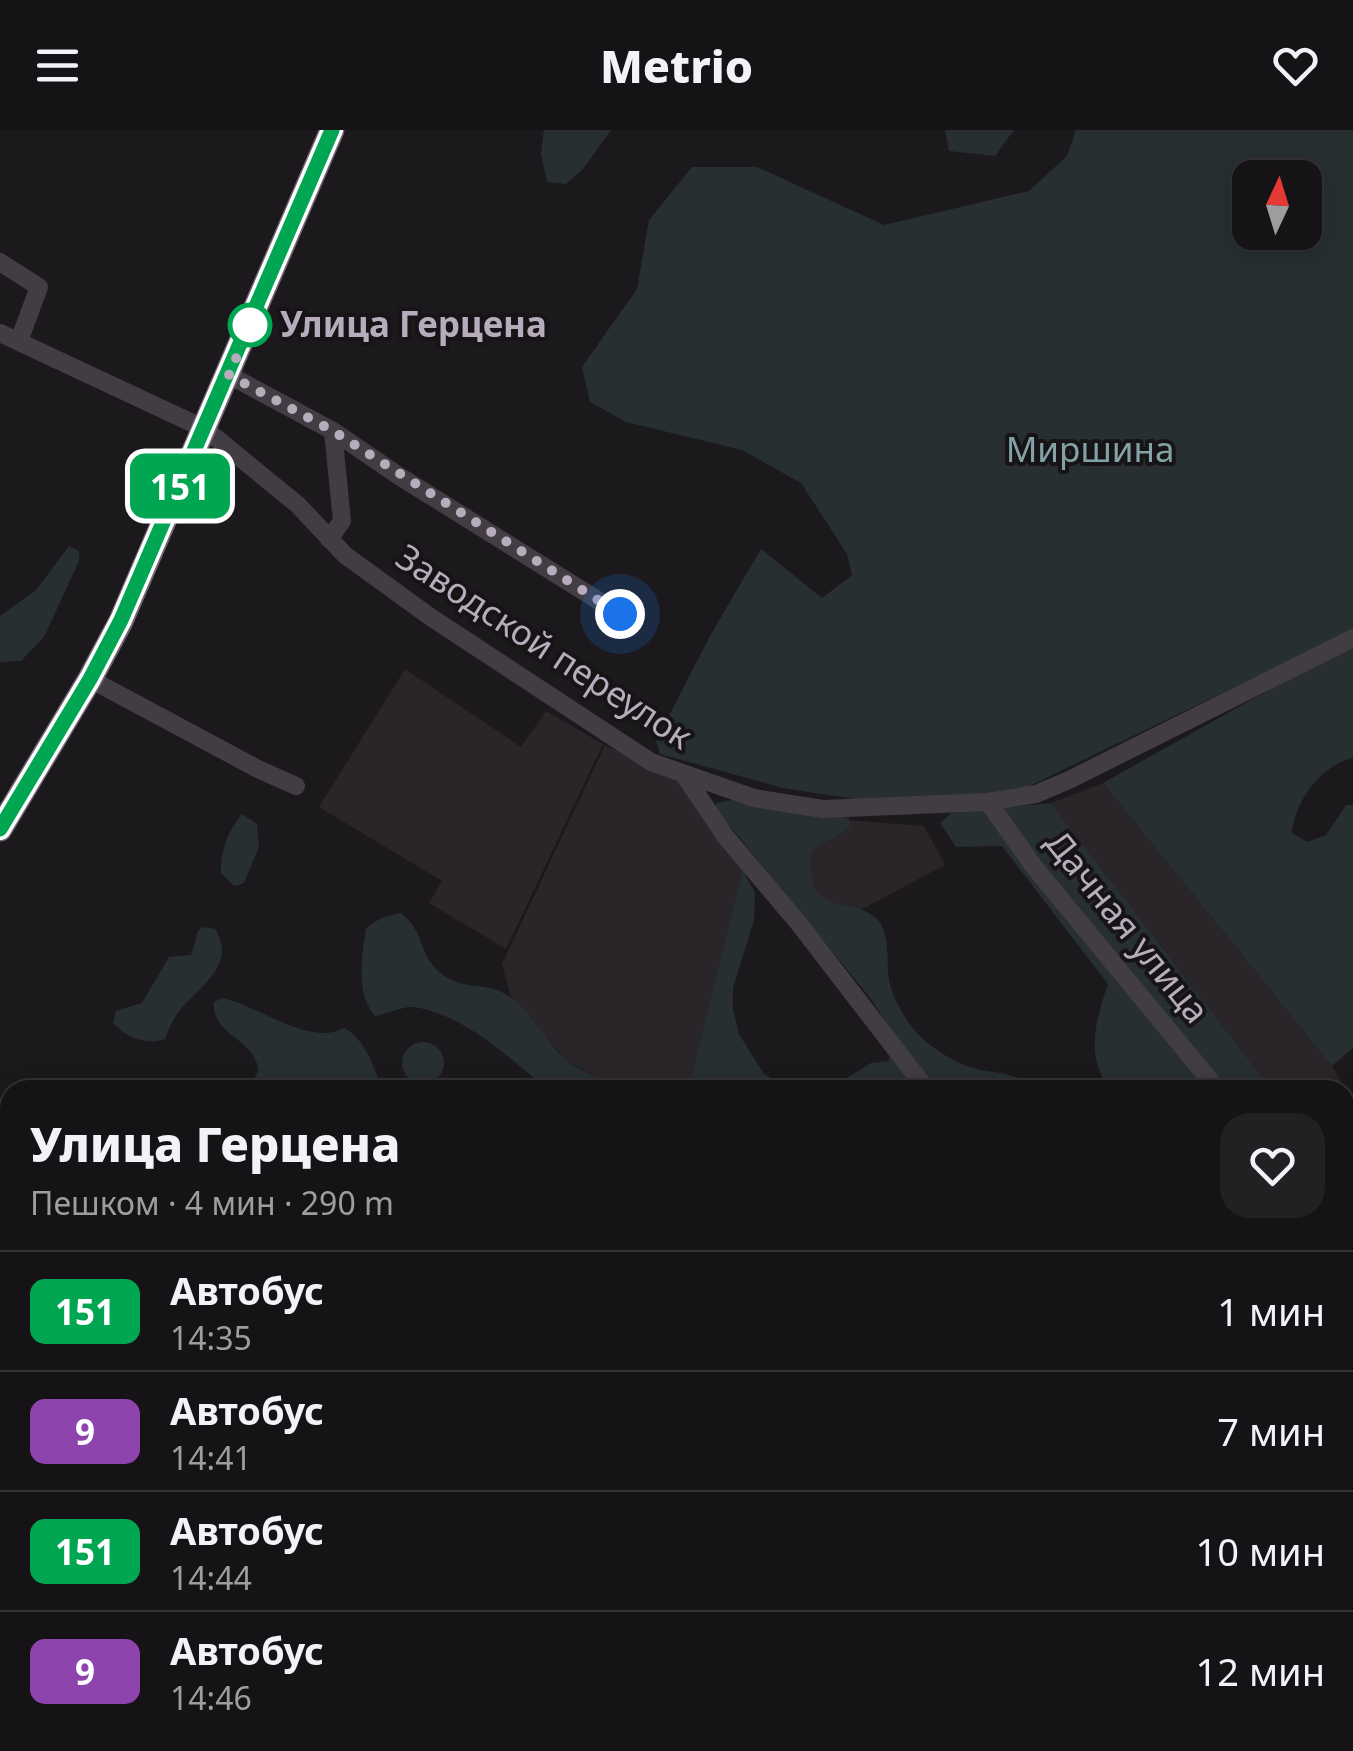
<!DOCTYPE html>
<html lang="ru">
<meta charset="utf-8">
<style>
body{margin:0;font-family:"Noto Sans",sans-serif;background:#222022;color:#f1f3f6;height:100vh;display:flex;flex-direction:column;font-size:38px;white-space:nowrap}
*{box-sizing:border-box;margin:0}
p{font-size:32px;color:#9d9ea0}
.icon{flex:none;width:55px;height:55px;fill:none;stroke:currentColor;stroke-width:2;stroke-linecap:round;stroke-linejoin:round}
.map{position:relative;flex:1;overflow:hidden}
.sheet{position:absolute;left:0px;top:950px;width:1355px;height:672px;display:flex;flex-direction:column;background:#151315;border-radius:30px 30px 0 0;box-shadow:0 5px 25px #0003,0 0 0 2px #343234}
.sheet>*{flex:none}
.badge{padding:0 20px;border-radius:15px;font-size:35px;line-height:65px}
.needle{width:65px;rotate:4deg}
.controls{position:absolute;left:1232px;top:30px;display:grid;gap:20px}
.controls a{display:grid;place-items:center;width:90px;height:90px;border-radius:20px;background:#151315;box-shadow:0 5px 25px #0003,0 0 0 2px #343234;font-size:50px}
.you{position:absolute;width:50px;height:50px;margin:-25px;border:8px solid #fff;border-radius:50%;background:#1a73e8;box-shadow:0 0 0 15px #1a73e833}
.map>.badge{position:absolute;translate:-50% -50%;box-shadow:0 0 0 5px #fff}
.round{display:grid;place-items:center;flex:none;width:105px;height:105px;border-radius:30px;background:#222022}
.summary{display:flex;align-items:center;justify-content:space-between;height:170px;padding:0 30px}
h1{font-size:48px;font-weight:800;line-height:75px}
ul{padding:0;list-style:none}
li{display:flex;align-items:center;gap:30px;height:120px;padding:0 30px;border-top:2px solid #343234}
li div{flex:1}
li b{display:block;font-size:38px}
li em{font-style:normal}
li .badge{min-width:110px;font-weight:700;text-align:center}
header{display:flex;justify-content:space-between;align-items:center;height:130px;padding:0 30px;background:#151315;font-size:45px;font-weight:800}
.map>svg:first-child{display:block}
.built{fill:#292529}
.green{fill:#272f31;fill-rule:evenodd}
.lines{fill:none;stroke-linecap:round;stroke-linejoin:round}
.stream{stroke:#382f40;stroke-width:4}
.minor{stroke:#423c43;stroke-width:18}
.highway{stroke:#6f6672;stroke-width:25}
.line-casing{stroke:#fff;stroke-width:22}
.line{stroke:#00a651;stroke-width:15}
.walk{stroke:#b7acbb;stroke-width:10;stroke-dasharray:0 18}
.stop-dot{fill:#fff;stroke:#00a651;stroke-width:5}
.labels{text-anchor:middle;stroke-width:8;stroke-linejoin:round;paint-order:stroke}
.stop-label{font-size:35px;font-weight:bold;fill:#b7acbb;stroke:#171417;text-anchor:start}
.park-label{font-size:35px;fill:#83a2a6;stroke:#171417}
.street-label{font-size:35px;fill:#b7acbb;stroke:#171417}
</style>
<header><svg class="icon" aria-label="menu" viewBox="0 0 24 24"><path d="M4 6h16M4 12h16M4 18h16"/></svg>Metrio<svg class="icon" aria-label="heart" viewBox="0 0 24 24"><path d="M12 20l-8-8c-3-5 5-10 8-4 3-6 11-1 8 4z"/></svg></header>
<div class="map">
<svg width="1353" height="1621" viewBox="0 0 1353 1621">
<rect width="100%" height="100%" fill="#1c191c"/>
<path class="built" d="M 405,539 L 521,617 L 546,581 L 603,614 L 506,819 L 429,773 L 442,751 L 319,677 Z
M 605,615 L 677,648 L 744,733 L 688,960 L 616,960 L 567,931 L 511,867 L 502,834 Z
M 1103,653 L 1332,936 L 1349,966 L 1345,969 L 1345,960 L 1272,960 L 1051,673 Z
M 767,684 L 924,696 L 945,735 L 825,799 Z"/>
<path class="green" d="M 544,0 L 611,0 L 583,39 L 566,54 L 547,52 L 541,23 Z
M 945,0 L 1014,0 L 995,26 L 949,21 Z
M 1076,0 L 1353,0 L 1353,500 L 1019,661 L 886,674 L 783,658 L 660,624 L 656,611 L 711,504 L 761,419 L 822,468 L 852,445 L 847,424 L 801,353 L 742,320 L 626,292 L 590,272 L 582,237 L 637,159 L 649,90 L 692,37 L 757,37 L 884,95 L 1029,61 L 1067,26 ZM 1250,48 L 1305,48 L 1305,102 L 1250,102 Z
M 69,416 L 79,421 L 79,431 L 44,507 L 21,531 L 0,532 L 0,486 L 36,460 Z
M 1353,513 L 1353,628 C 1320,635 1295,672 1292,703 L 1307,712 L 1326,705 L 1346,675 L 1353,675 L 1353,918 L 1332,936 L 1103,653 Z
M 733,670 L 849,688 L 850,697 L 811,721 C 806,792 847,763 876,788 C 892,803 885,834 890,854 C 895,873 907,893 921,907 C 934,920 955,932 973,938 C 992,944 1004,940 1024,951 L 1021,960 L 828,960 L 871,933 L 888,931 C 899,904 885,892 871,869 L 716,679 L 716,673 Z
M 1051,673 L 1272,960 L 1109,960 C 1086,924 1095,892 1108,854 L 1002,716 L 956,717 L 940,693 L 951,683 Z
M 242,684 L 257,694 L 259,717 L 244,753 L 234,756 L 221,743 C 221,719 227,703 242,684 Z
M 744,733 L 746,747 L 755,762 L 754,790 L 733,858 L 733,880 L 739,904 L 764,944 L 793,960 L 688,960 Z
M 401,783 C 424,801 419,822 437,840 C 462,863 484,850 507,865 C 533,882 546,914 570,933 C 585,944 602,948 616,960 L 547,960 C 512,929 462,883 413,877 C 403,876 386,884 375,886 C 355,863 362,826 366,798 L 381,788 Z
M 202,797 L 215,799 C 238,835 199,856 180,880 C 173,889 169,899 165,909 C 146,916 126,907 113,893 L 116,881 L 142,873 L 169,827 L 191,825 L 198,801 Z
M 223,868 C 259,876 310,917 344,898 C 366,909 374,939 383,960 L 203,960 L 222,953 L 253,951 L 258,941 C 257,909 211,906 214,872 Z
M402 933a21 21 0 1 1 42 0a21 21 0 1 1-42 0Z
M 10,1002 L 10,1612 L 1209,1613 L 1201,1621 L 0,1621 L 0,1006 Z"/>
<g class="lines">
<path class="stream" d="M 1345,1298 L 1353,1298"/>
<path class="minor" d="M 0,132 L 39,157 L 19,211
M 0,203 L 205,299 L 298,375 L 345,425 L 429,486 L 651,632 L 754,668 L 823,679 L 988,672 L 1036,664 L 1069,650 L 1353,508
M 229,245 L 333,301 L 399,346 L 620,484
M 329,409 L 342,391 L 333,301
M 90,549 L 258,639 L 296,656
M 684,645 L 726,707 L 800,795 L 927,960
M 988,672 L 1035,738 L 1218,960
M 1345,1115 L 1353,1125"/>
<path class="highway" d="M 0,699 L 90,549 L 121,491 L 332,0"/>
</g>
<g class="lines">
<g class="line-casing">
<path id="line" d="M 0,699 L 90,549 L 121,490 L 332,0"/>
</g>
<use href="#line" class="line"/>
<path class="walk" d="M 250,195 L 229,245 L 333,301 L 620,484"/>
</g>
<circle class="stop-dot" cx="250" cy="195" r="20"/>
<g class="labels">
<g class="stop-label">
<text x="280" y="207">Улица Герцена</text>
</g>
<g class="park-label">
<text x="1090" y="332">Миршина</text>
</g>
<g class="street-label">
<text transform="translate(544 517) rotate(33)" y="12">Заводской переулок</text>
<text transform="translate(1127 797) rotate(51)" y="12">Дачная улица</text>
</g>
</g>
</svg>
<div class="controls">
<a><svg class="needle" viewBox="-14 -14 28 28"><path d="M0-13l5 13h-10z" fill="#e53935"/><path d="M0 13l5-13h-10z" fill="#9d9ea0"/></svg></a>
</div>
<div class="you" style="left:620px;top:484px"></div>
<b class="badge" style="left:180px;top:356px;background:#00a651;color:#fff">151</b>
<section class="sheet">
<div class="summary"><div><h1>Улица Герцена</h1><p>Пешком · 4 мин · 290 m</p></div><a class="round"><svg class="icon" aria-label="heart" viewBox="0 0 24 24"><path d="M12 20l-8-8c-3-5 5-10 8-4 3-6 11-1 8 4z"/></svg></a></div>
<ul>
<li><span class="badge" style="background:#00a651;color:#fff">151</span><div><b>Автобус</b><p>14:35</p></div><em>1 мин</em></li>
<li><span class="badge" style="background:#8e44ad;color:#fff">9</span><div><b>Автобус</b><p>14:41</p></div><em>7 мин</em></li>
<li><span class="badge" style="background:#00a651;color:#fff">151</span><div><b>Автобус</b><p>14:44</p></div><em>10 мин</em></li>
<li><span class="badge" style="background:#8e44ad;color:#fff">9</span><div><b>Автобус</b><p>14:46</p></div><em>12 мин</em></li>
</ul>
</section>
</div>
